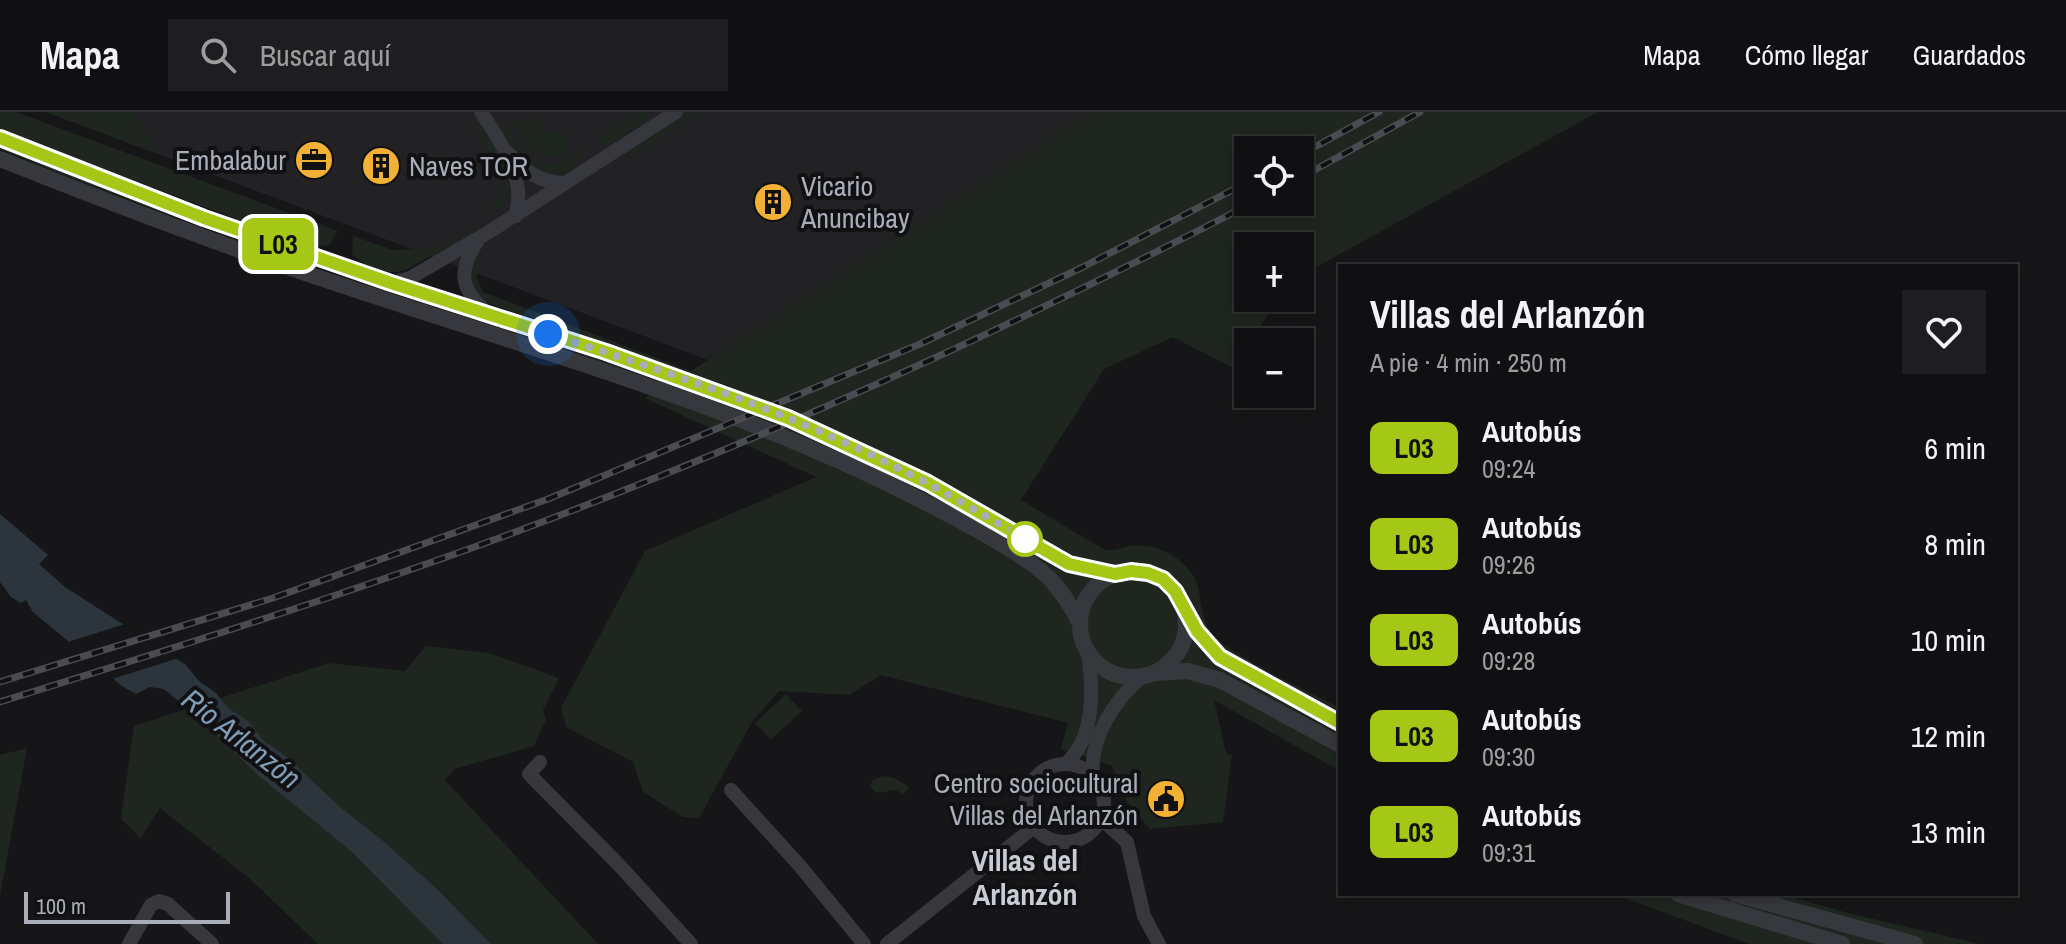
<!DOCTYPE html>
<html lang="es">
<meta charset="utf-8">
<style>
body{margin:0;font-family:"Archivo Narrow",sans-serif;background:#1e1e20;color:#f1f3f6;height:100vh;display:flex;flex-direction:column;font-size:30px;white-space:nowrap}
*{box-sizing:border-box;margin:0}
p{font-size:26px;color:#9c9d9f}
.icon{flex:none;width:44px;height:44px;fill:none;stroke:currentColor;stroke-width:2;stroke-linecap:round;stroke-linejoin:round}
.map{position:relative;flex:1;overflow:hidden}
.panel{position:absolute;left:1338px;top:152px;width:680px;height:632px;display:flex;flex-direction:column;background:#101012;border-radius:0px;box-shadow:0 4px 12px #0003,0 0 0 2px #303032}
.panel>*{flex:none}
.badge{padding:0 16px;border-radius:12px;font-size:28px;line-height:52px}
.fabs{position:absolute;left:1234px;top:24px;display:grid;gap:16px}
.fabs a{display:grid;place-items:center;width:80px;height:80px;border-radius:0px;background:#101012;box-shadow:0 4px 12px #0003,0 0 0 2px #303032;font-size:40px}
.scale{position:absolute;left:24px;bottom:20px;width:206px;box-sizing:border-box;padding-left:8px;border:4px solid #a8adb8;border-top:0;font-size:22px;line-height:28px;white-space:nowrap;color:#a8adb8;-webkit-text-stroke:6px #111113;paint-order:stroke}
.you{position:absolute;width:40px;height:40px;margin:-20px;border:6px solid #fff;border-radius:50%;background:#1a73e8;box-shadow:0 0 0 12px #1a73e833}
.map>.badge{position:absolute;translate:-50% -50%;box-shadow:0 0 0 4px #fff}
.round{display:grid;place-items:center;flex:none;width:84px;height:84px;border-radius:0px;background:#1e1e20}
.summary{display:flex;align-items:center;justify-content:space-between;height:136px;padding:0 32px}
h1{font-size:38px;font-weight:700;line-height:60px}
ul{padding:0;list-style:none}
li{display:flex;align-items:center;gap:24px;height:96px;padding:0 32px}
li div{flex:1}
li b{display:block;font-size:30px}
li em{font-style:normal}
li .badge{min-width:88px;font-weight:700;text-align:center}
header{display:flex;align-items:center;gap:48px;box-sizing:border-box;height:112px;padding:0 40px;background:#101012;border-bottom:2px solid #303032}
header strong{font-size:38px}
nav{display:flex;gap:44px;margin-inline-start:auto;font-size:28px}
.search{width:560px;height:72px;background:#1e1e20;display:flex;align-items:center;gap:20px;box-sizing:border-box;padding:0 28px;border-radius:0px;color:#9c9d9f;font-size:30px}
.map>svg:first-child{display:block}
.built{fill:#222225}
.green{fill:#1e261f;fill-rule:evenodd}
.water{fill:#2c353c}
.pier{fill:#161618}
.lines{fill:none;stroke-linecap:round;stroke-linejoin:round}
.minor{stroke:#37383d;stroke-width:14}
.tertiary{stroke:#37383d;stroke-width:16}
.rail-casing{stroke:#4a4c52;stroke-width:7}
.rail{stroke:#111113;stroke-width:4;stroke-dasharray:12;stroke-linecap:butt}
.line-casing{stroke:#fff;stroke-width:18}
.line{stroke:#a5c715;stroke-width:12}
.walk{stroke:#a8adb8;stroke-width:8;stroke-dasharray:0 14.4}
.stop-dot{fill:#fff;stroke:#a5c715;stroke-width:4}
.labels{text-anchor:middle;stroke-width:8;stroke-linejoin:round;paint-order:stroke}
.poi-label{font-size:28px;fill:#a8adb8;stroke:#111113;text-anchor:end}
.water-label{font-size:30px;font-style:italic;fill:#7f9bb3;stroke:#111113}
.neighbourhood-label{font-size:30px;font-weight:bold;fill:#c9ccd4;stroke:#111113}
</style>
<header>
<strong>Mapa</strong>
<div class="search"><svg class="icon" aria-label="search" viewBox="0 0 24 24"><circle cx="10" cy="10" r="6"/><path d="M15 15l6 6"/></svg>Buscar aquí</div>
<nav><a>Mapa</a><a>Cómo llegar</a><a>Guardados</a></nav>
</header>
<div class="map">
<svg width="2066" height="832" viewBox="0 0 2066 832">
<rect width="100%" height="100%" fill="#161618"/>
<path class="built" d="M 46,0 L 1090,0 L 708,248 Z"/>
<path class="green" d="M 0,0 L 16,0 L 338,119 L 329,133 L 311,135 L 0,18 Z
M 46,0 L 132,0 L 151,30 L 152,40 Z
M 636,0 L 650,0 L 649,6 L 606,34 L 595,26 Z
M 689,0 L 701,0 L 629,46 L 628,40 Z
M 1090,0 L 1598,0 L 1300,164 L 1300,134 L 1248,134 L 1248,186 L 1279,186 L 1233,256 L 1173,225 L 1104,257 L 1021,388 L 1105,438 C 1116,439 1120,436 1129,434 C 1156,429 1191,448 1198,475 C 1201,490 1202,509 1212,521 C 1230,544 1311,580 1340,596 L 1340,659 L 1214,588 L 1226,641 L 1232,643 L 1223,710 L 1150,717 L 1128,691 L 1112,654 L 1061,637 L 1068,611 L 881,563 L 849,583 L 779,579 L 753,608 L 699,706 L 683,705 L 643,680 L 633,650 L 566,615 L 561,596 L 645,439 L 816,365 L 645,286 L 667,272 C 444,194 218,128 0,37 L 0,35 L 164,99 L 333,160 L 670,271 L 688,260 L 479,188 L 474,180 L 469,154 L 479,137 L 477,166 L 483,180 L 691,259 ZM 1248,38 L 1300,38 L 1300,90 L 1248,90 Z
M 542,5 L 543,8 L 538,11 L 545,22 L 551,19 L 553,22 L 561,20 L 571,34 L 555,45 L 532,40 L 513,8 L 536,8 Z
M 506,10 L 528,46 L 555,52 L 578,38 L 581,46 C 576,54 570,59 561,61 C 531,68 514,35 501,13 Z
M 480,12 C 499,43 526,72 493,104 L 488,96 L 497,90 L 503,61 L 474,15 Z
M 476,115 L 478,117 L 406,158 C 386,164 367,156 352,142 L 353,124 L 393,138 L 440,135 Z
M 426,534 L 489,541 L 559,566 L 543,598 L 546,608 L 534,634 L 454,657 L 445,668 L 598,832 L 318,832 L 250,767 L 160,696 L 141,726 L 121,707 L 134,614 L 329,551 L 405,559 Z
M 786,582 L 802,599 L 771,627 L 755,611 Z
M 27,636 L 0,784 L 0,643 Z
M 883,664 L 894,666 L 908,674 L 908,677 L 904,682 L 895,678 L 877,681 L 870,675 L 872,669 Z
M 1614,782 L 1780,782 L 1852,802 L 1980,832 L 1749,832 Z"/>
<path class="water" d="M 0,402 L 48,443 L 39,452 L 65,475 L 185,552 L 199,569 L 216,581 L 228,596 L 248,609 L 264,629 L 288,646 L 340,695 L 383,729 L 436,776 L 491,832 L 443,832 L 351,739 L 258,663 L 203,610 L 164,577 L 150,575 L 136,582 L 122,574 L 33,500 L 26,488 L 21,491 L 11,485 L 0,470 Z"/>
<path class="pier" d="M 128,511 L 182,545 L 109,568 L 65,531 Z"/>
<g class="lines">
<path class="minor" d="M 481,0 C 496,23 515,50 518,77 C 519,86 517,95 516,104
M 508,41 C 526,59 539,71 565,71
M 478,128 C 456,161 461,177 489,203
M 391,171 L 410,166 L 489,120 L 676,0
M 540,650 L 529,662 L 621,755 L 691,832
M 1065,652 C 1096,626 1093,576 1088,540
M1026 691a39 39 0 1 1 78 0a39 39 0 1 1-78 0Z
M 1093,664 C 1089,626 1115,588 1142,564
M 731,678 L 800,754 L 864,832
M 1101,707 L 1127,730 L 1144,804 L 1159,832
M 129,832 L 151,793 L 159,789 L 168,792 L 212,832
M 887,832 L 1034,715"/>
<path class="tertiary" d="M 0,26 L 204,106 L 391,171 L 606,240 L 788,306 L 928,371 L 1069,452 L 1115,462
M 0,47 C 105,89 210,129 317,165 C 523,235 739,292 932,394 C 965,411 1025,442 1050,467 C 1063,481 1072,495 1080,512
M1080 512a53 53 0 1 1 106 0a53 53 0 1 1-106 0Z
M 1187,499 L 1197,519 L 1220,545 L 1340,611
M 1156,561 L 1188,559 L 1220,568 L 1340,633
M 1678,782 L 1842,832
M 1735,782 L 1915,832"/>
<g class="rail-casing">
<path id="rail" d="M 1300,43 L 1379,0
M 1300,66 L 1420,0
M 0,570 L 273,486 L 548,387 L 920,232 L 1081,156 L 1248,70
M 0,590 C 171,537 342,484 510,422 C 764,328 1013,215 1254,90"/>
</g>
<use href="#rail" class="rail"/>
</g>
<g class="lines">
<g class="line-casing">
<path id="line" d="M 0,26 L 204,106 L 391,171 L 606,240 L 788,306 L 928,371 L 1069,452 L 1115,462 L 1131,459 L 1148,461 L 1163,467 L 1175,479 L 1197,519 L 1220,545 L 1340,611"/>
</g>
<use href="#line" class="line"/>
<path class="walk" d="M 548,222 C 643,252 739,283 830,324 C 898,353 962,390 1025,427"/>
</g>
<defs>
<g id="office-disc" transform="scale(2)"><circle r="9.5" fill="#f2b134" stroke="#111113"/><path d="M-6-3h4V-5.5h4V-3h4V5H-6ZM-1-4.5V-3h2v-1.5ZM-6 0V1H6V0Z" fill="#111"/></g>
<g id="building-disc" transform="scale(2)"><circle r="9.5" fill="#f2b134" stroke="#111113"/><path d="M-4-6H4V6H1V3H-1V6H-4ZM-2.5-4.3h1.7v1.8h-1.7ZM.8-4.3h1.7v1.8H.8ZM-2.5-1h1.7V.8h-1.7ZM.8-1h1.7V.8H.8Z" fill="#111"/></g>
<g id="civic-disc" transform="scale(2)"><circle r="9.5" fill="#f2b134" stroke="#111113"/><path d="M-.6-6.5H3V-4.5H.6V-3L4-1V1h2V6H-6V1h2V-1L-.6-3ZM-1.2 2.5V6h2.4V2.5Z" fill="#111"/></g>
</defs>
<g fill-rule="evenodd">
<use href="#office-disc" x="314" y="48"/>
<use href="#building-disc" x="381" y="54"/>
<use href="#building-disc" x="773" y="90"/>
<use href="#civic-disc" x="1166" y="687"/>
</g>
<circle class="stop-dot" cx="1025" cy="427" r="16"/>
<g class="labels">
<g class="poi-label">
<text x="286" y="58">Embalabur</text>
<text x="409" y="64" text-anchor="start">Naves TOR</text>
<text x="801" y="84" text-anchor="start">Vicario<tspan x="801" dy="32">Anuncibay</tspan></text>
<text x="1138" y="681">Centro sociocultural<tspan x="1138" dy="32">Villas del Arlanzón</tspan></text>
</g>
<g class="water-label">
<text transform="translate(241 627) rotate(38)" y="10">Río Arlanzón</text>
</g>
<g class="neighbourhood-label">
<text x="1025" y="759">Villas del<tspan x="1025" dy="34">Arlanzón</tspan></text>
</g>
</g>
</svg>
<div class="fabs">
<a><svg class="icon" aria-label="locate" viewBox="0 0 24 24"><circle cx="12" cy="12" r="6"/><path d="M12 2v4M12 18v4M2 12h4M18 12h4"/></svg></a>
<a>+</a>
<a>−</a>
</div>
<div class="scale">100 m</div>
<div class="you" style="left:548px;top:222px"></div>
<b class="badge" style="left:278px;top:132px;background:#a5c715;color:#111">L03</b>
<section class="panel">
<div class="summary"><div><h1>Villas del Arlanzón</h1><p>A pie · 4 min · 250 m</p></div><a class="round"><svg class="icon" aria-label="heart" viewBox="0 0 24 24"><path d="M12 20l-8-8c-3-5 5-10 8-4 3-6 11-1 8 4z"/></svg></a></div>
<ul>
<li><span class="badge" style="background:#a5c715;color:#111">L03</span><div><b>Autobús</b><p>09:24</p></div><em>6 min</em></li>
<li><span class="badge" style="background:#a5c715;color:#111">L03</span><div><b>Autobús</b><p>09:26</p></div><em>8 min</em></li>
<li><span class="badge" style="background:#a5c715;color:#111">L03</span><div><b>Autobús</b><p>09:28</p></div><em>10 min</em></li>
<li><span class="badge" style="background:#a5c715;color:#111">L03</span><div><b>Autobús</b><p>09:30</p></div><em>12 min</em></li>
<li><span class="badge" style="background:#a5c715;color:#111">L03</span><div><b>Autobús</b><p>09:31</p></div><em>13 min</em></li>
</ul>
</section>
</div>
